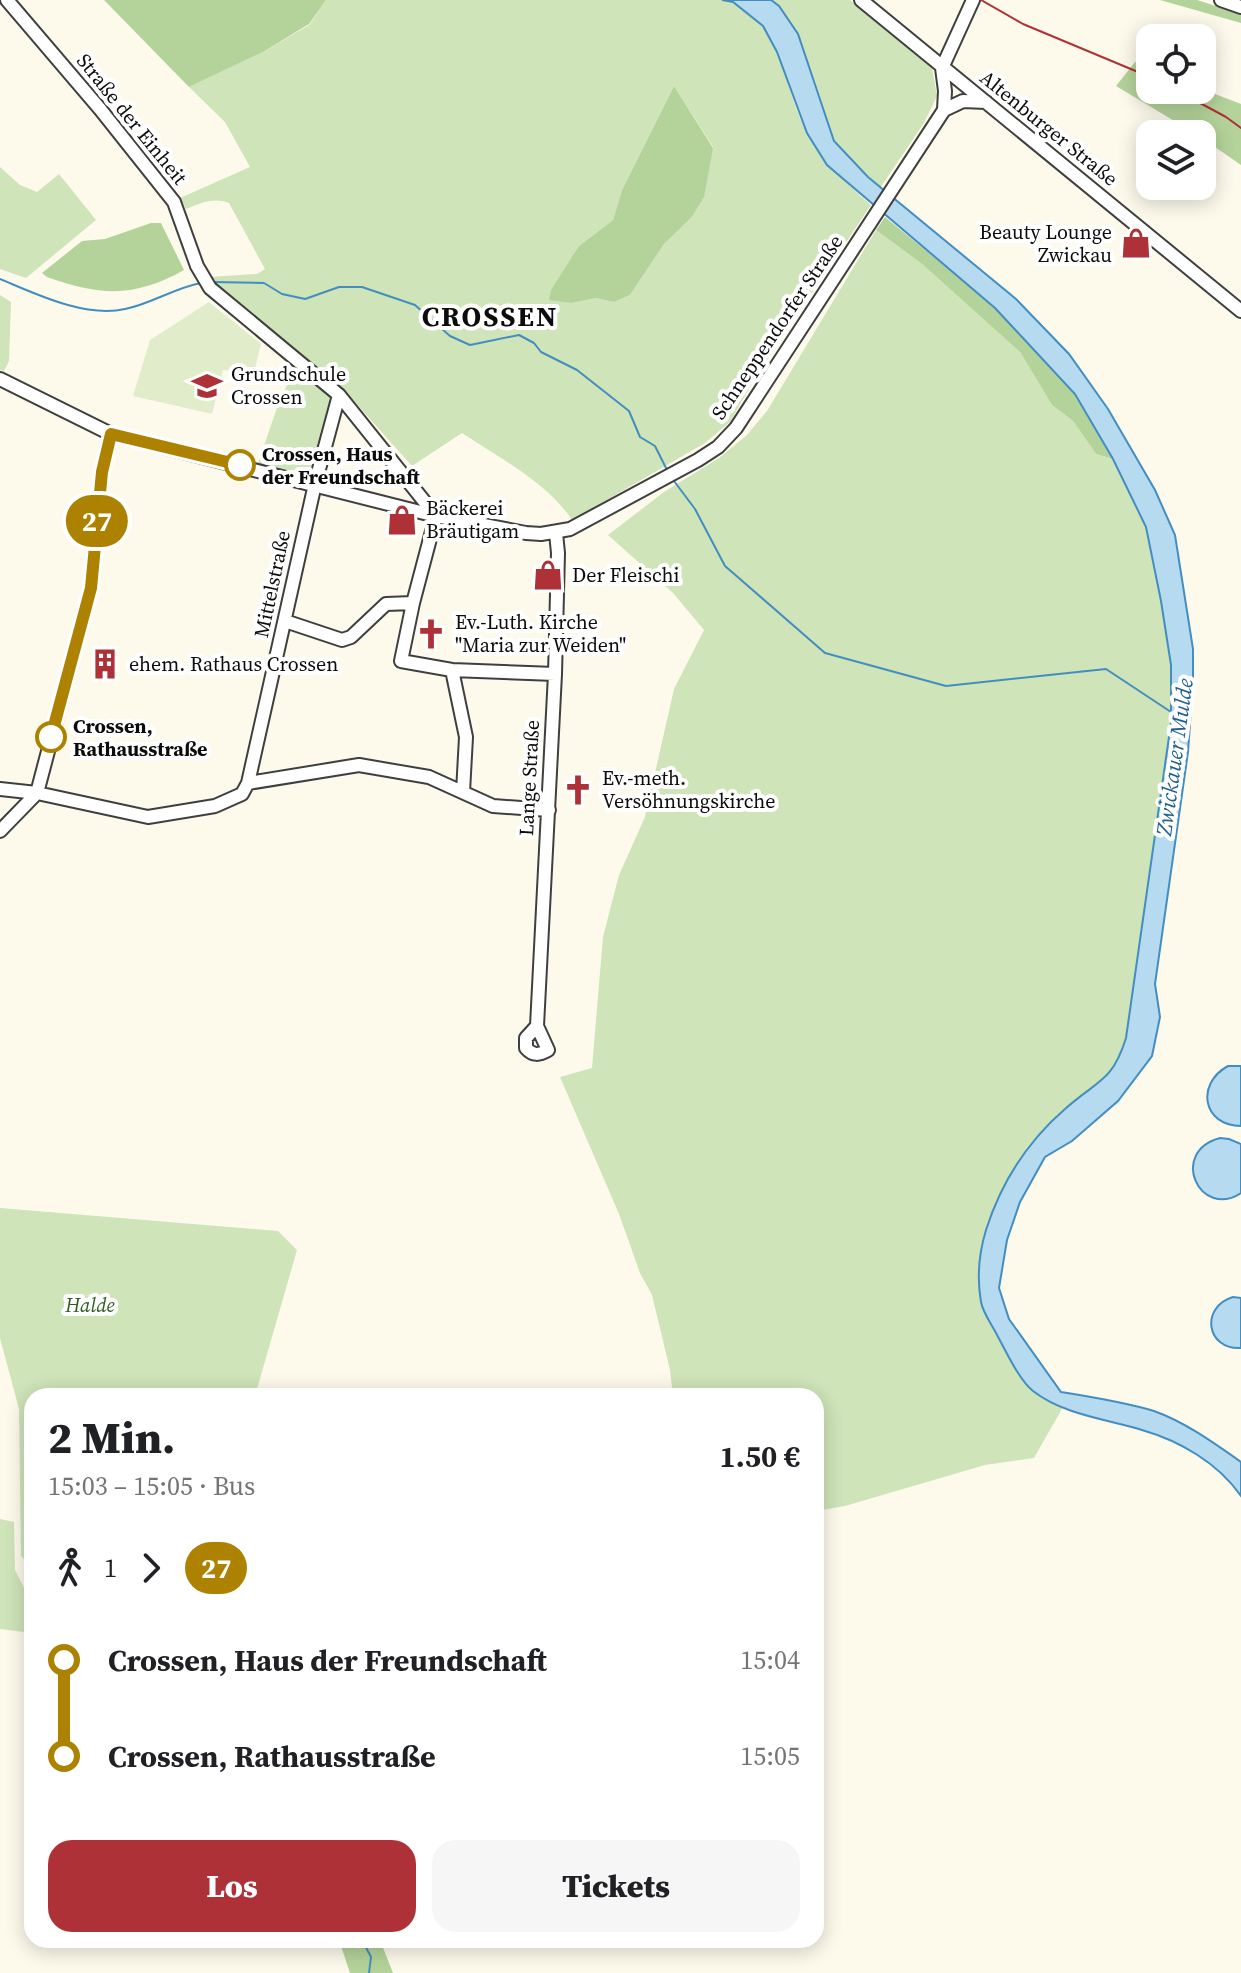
<!DOCTYPE html>
<html lang="de">
<meta charset="utf-8">
<style>
body{margin:0;font-family:"Source Serif 4",serif;background:#f6f6f6;color:#202124;height:100vh;display:flex;flex-direction:column;font-size:30px;white-space:nowrap}
*{box-sizing:border-box;margin:0}
p{font-size:26px;color:#757577}
.icon{flex:none;width:44px;height:44px;fill:none;stroke:currentColor;stroke-width:2;stroke-linecap:round;stroke-linejoin:round}
.map{position:relative;flex:1;overflow:hidden}
.drawer{position:absolute;left:24px;top:1388px;width:800px;height:560px;display:flex;flex-direction:column;background:#fff;border-radius:24px;box-shadow:0 4px 20px #0003}
.drawer>*{flex:none}
.badge{padding:0 16px;border-radius:26px;font-size:28px;line-height:52px}
.fabs{position:absolute;left:1136px;top:24px;display:grid;gap:16px}
.fabs a{display:grid;place-items:center;width:80px;height:80px;border-radius:16px;background:#fff;box-shadow:0 4px 20px #0003;font-size:40px}
.map>.badge{position:absolute;translate:-50% -50%;box-shadow:0 0 0 4px #fff}
.legs{display:flex;align-items:center;gap:12px;height:88px;padding:0 24px;font-size:26px}
.legs p{margin-inline-start:auto}
.overview{display:flex;align-items:center;justify-content:space-between;height:136px;padding:0 24px}
h1{font-size:44px;font-weight:800;line-height:60px}
.action{display:flex;gap:16px;margin-top:auto;padding:16px 24px}
.action a{flex:1;height:92px;border-radius:24px;background:#ae3137;color:#fff;font-size:32px;font-weight:800;line-height:92px;text-align:center}
.action a+a{background:#f6f6f6;color:#202124}
ul{padding:0 24px;list-style:none}
li{display:flex;align-items:center;gap:28px;height:96px;font-size:30px}
li i{display:grid;place-items:center;width:12px;height:100%;margin:0 10px;background:currentColor}
li i::after{content:'';width:20px;height:20px;margin:-10px;border:6px solid;border-radius:50%;background:#fff}
li p{margin-inline-start:auto}
li:first-child i{background:linear-gradient(#0000 50%,currentColor 0)}
li:last-child i{background:linear-gradient(currentColor 50%,#0000 0)}
.map>svg:first-child{display:block}
.green{fill:#cfe4b9;fill-rule:evenodd}
.forest{fill:#b4d39a}
.pitch{fill:#e0ecca}
.water{fill:#b6daf0;stroke:#438ec0;stroke-width:2}
.lines{fill:none;stroke-linecap:round;stroke-linejoin:round}
.stream{stroke:#438ec0;stroke-width:2}
.minor-casing{stroke:#3f3f3f;stroke-width:16}
.minor{stroke:#fff;stroke-width:12}
.rail{stroke:#ae3137;stroke-width:2}
.line-1-casing{stroke:#fff;stroke-width:18}
.line-1{stroke:#ac8200;stroke-width:12}
.stop-1-dot{fill:#fff;stroke:#ac8200;stroke-width:4}
.labels{text-anchor:middle;stroke-width:8;stroke-linejoin:round;paint-order:stroke}
.street-label{font-size:20px;fill:#0c0c0c;stroke:#fff}
.poi-label{font-size:20px;fill:#0c0c0c;stroke:#fff;text-anchor:start}
.stop-label{font-size:20px;font-weight:bold;fill:#0c0c0c;stroke:#fff;text-anchor:start}
.park-label{font-size:20px;font-style:italic;fill:#2f5d23;stroke:#fff}
.water-label{font-size:22px;font-style:italic;fill:#216091;stroke:#fff}
.district-label{font-size:28px;font-weight:bold;letter-spacing:2px;fill:#0c0c0c;stroke:#fff}
</style>
<div class="map">
<svg width="1241" height="1973" viewBox="0 0 1241 1973">
<rect width="100%" height="100%" fill="#fdfaec"/>
<path class="green" d="M 326,0 L 722,0 C 782,12 783,93 809,136 C 825,164 847,184 871,205 L 754,380 L 730,422 L 705,443 L 572,520 C 549,484 498,457 462,433 L 412,466 L 345,391 L 273,335 L 233,297 L 221,290 L 209,277 L 257,274 L 265,269 L 229,203 C 213,197 201,203 186,209 L 180,198 L 250,167 L 225,122 L 189,87 L 263,52 L 309,25 ZM 674,86 L 713,147 L 691,218 L 664,244 L 630,295 L 614,302 L 596,298 L 572,303 L 579,246 L 613,220 L 622,190 Z
M 771,0 L 850,0 L 932,68 L 937,96 L 924,123 L 880,188 L 834,141 L 815,81 L 779,6 Z
M 0,167 L 20,185 L 37,192 L 59,174 L 96,220 L 26,278 L 0,269 Z
M 876,230 L 922,264 L 1020,352 L 1052,405 L 1073,421 L 1096,454 L 1113,459 L 1146,527 L 1161,601 L 1171,665 L 1171,723 L 1126,1038 L 1119,1061 L 1109,1075 L 1064,1109 L 1026,1148 L 981,1305 L 1008,1356 L 1032,1390 L 1063,1407 L 1034,1458 L 985,1465 L 845,1506 L 816,1511 L 816,1396 L 673,1396 L 670,1370 L 652,1295 L 640,1273 L 619,1214 L 560,1077 L 592,1068 L 603,937 L 619,875 L 645,817 L 674,689 L 704,630 L 673,593 L 608,535 L 664,492 L 719,458 L 747,435 L 767,411 Z
M 0,295 L 11,302 L 9,361 L 4,371 L 0,370 Z
M 299,362 L 339,395 L 315,484 L 256,469 L 280,399 Z
M 0,1208 L 278,1231 L 297,1250 L 255,1396 L 32,1396 L 32,1562 L 29,1564 L 21,1556 L 19,1409 L 0,1338 Z
M 0,1519 L 14,1522 L 15,1570 L 32,1603 L 32,1633 L 0,1629 Z"/>
<path class="forest" d="M 104,0 L 326,0 L 309,24 L 263,52 L 189,87 Z
M 1160,0 L 1197,0 L 1241,14 L 1241,23 Z
M 1135,62 L 1150,68 L 1150,90 L 1202,89 L 1241,104 L 1241,165 L 1202,138 L 1202,134 L 1196,134 L 1116,86 Z
M 674,86 L 713,148 L 704,197 L 691,218 L 664,244 L 630,295 L 614,302 L 596,298 L 572,303 L 549,300 L 551,290 L 579,246 L 613,220 L 622,190 Z
M 885,217 C 951,272 1024,325 1075,394 C 1090,414 1101,437 1113,459 L 1096,454 L 1073,421 L 1052,405 L 1020,352 L 922,264 L 876,230 Z
M 151,223 L 161,223 L 184,270 C 134,298 101,296 47,277 L 42,273 L 82,241 L 105,239 Z
M 339,1940 L 380,1940 L 393,1973 L 350,1973 Z"/>
<path class="pitch" d="M 209,302 L 261,344 L 254,372 L 223,370 L 212,414 L 133,396 L 150,340 Z"/>
<path class="water" d="M 722,0 L 771,0 L 779,6 L 798,34 L 834,141 L 868,177 L 1016,299 L 1069,354 L 1108,409 L 1155,490 L 1175,535 L 1193,649 L 1193,681 L 1188,752 L 1155,984 L 1160,1017 L 1152,1056 L 1118,1101 L 1072,1141 L 1045,1157 L 1020,1202 L 1007,1240 L 999,1288 L 1009,1319 L 1061,1392 C 1092,1397 1124,1402 1154,1411 C 1185,1422 1214,1443 1241,1462 L 1241,1496 C 1218,1463 1180,1441 1142,1430 C 1106,1419 1064,1415 1033,1391 C 1019,1380 1006,1351 997,1335 C 992,1325 983,1313 981,1302 C 977,1279 979,1253 986,1230 C 1001,1183 1028,1141 1065,1109 C 1097,1080 1112,1083 1126,1038 L 1171,723 L 1171,665 L 1161,601 L 1146,527 L 1113,459 L 1075,394 L 995,308 L 827,165 L 807,133 L 777,52 L 763,26 L 733,2 Z
M 1228,1066 L 1241,1066 L 1241,1126 C 1203,1126 1195,1084 1228,1066 Z
M 1220,1138 L 1229,1139 L 1241,1144 L 1241,1193 C 1200,1220 1168,1152 1220,1138 Z
M 1233,1297 L 1241,1298 L 1241,1348 C 1206,1350 1200,1307 1233,1297 Z"/>
<g class="lines">
<path class="stream" d="M 0,279 C 36,294 85,318 125,309 C 151,304 174,288 201,283
M 211,282 L 264,283 L 282,294 L 305,299 L 339,287 L 362,287 L 415,305 L 450,336 L 470,345 L 519,335 L 534,343 L 541,352 L 577,370 L 629,411 L 640,437 L 655,446 L 668,472
M 674,481 L 695,509 L 725,566 L 825,653 L 946,686 L 1106,669 L 1171,712
M 31,1577 L 32,1579
M 362,1940 L 371,1957 L 369,1973"/>
<g class="minor-casing">
<path id="minor" d="M 7,0 L 100,109 L 174,202 L 197,266 L 210,288 L 339,395 L 436,516 L 413,603 L 401,661 L 452,670 L 555,674
M 861,0 L 1241,311
M 1221,0 L 1241,7
M 942,68 L 973,0
M 944,110 L 963,101 L 986,102
M 0,379 L 111,434 L 436,516 L 526,533 L 541,534 L 570,529 L 698,460 L 718,447 L 736,428 L 944,110 L 945,91 L 942,68
M 285,621 L 342,640 L 351,637 L 386,604 L 413,603
M 452,670 L 466,737 L 463,792
M 248,783 L 315,484 L 339,395
M 0,789 L 37,793 L 148,817 L 215,806 L 242,794 L 248,783 L 359,765 L 429,777 L 493,806 L 549,810
M 37,793 L 91,588 L 102,472 L 111,434
M 0,831 L 37,793
M 537,1026 L 526,1038 L 526,1048 C 533,1056 539,1055 548,1050 L 537,1026 L 555,674 L 558,553 L 556,533"/>
</g>
<use href="#minor" class="minor"/>
<path class="rail" d="M 981,0 L 1023,24 L 1150,77
M 1176,90 L 1226,117 L 1241,128"/>
</g>
<g class="lines">
<g class="line-1-casing">
<path id="line-1" d="M 51,737 L 91,588 L 102,472 L 111,434 L 240,465"/>
</g>
<use href="#line-1" class="line-1"/>
</g>
<defs>
<g id="shop-bare" transform="scale(2.4)"><path d="M-5-2.5h2.3a2.7 3.5 0 0 1 5.4 0H5L5.5 6h-11ZM-1.5-2.5h3a1.5 2.3 0 0 0-3 0Z" fill="#ae3137" stroke="#fff" stroke-width="2.5" paint-order="stroke"/></g>
<g id="school-bare" transform="scale(2.4)"><path d="M0-5L7-2L0 1L-7-2ZM-4 1L0 2.5L4 1V4Q0 6-4 4Z" fill="#ae3137" stroke="#fff" stroke-width="2.5" paint-order="stroke"/></g>
<g id="church-bare" transform="scale(2.4)"><path d="M-1.2-6h2.4v3.5h3.3v2.4h-3.3V6h-2.4V-.1h-3.3v-2.4h3.3Z" fill="#ae3137" stroke="#fff" stroke-width="2.5" paint-order="stroke"/></g>
<g id="building-bare" transform="scale(2.4)"><path d="M-4-6H4V6H1V3H-1V6H-4ZM-2.5-4.3h1.7v1.8h-1.7ZM.8-4.3h1.7v1.8H.8ZM-2.5-1h1.7V.8h-1.7ZM.8-1h1.7V.8H.8Z" fill="#ae3137" stroke="#fff" stroke-width="2.5" paint-order="stroke"/></g>
</defs>
<g fill-rule="evenodd">
<use href="#shop-bare" x="1136" y="243"/>
<use href="#school-bare" x="207" y="386"/>
<use href="#shop-bare" x="402" y="520"/>
<use href="#shop-bare" x="548" y="575"/>
<use href="#church-bare" x="431" y="634"/>
<use href="#building-bare" x="105" y="664"/>
<use href="#church-bare" x="578" y="790"/>
</g>
<g class="stop-1-dot">
<circle cx="240" cy="465" r="14"/>
<circle cx="51" cy="737" r="14"/>
</g>
<g class="labels">
<g class="street-label">
<text transform="translate(132 119) rotate(51)" y="7">Straße der Einheit</text>
<text transform="translate(1049 128) rotate(39)" y="7">Altenburger Straße</text>
<text transform="translate(777 327) rotate(-56)" y="7">Schneppendorfer Straße</text>
<text transform="translate(272 584) rotate(-78)" y="7">Mittelstraße</text>
<text transform="translate(529 778) rotate(-87)" y="7">Lange Straße</text>
</g>
<g class="poi-label">
<text x="1112" y="239" text-anchor="end">Beauty Lounge<tspan x="1112" dy="23">Zwickau</tspan></text>
<text x="231" y="381">Grundschule<tspan x="231" dy="23">Crossen</tspan></text>
<text x="426" y="515">Bäckerei<tspan x="426" dy="23">Bräutigam</tspan></text>
<text x="572" y="582">Der Fleischi</text>
<text x="455" y="629">Ev.-Luth. Kirche<tspan x="455" dy="23">"Maria zur Weiden"</tspan></text>
<text x="129" y="671">ehem. Rathaus Crossen</text>
<text x="602" y="785">Ev.-meth.<tspan x="602" dy="23">Versöhnungskirche</tspan></text>
</g>
<g class="stop-label">
<text x="262" y="461">Crossen, Haus<tspan x="262" dy="23">der Freundschaft</tspan></text>
<text x="73" y="733">Crossen,<tspan x="73" dy="23">Rathausstraße</tspan></text>
</g>
<g class="park-label">
<text x="90" y="1312">Halde</text>
</g>
<g class="water-label">
<text transform="translate(1174 757) rotate(-82)" y="8">Zwickauer Mulde</text>
</g>
<g class="district-label">
<text x="490" y="326">CROSSEN</text>
</g>
</g>
</svg>
<div class="fabs">
<a><svg class="icon" aria-label="locate" viewBox="0 0 24 24"><circle cx="12" cy="12" r="6"/><path d="M12 2v4M12 18v4M2 12h4M18 12h4"/></svg></a>
<a><svg class="icon" aria-label="layers" viewBox="0 0 24 24"><path d="M12 4l9 5-9 5-9-5zM3 14l9 5 9-5"/></svg></a>
</div>
<b class="badge" style="left:97px;top:521px;background:#ac8200;color:#fff">27</b>
<section class="drawer">
<div class="overview"><div><h1>2 Min.</h1><p>15:03 – 15:05 · Bus</p></div><b>1.50 €</b></div>
<div class="legs"><svg class="icon" aria-label="walk" viewBox="0 0 24 24"><circle cx="13" cy="4" r="2"/><path d="M13 8l-2 6 4 7M11 14l-3 7M7 12l3-4h3l4 4"/></svg>1<svg class="icon" aria-label="forward" viewBox="0 0 24 24"><path d="M9 5l7 7-7 7"/></svg><b class="badge" style="background:#ac8200;color:#fff">27</b></div>
<ul>
<li><i style="color:#ac8200"></i><b>Crossen, Haus der Freundschaft</b><p>15:04</p></li>
<li><i style="color:#ac8200"></i><b>Crossen, Rathausstraße</b><p>15:05</p></li>
</ul>
<div class="action"><a>Los</a><a>Tickets</a></div>
</section>
</div>
